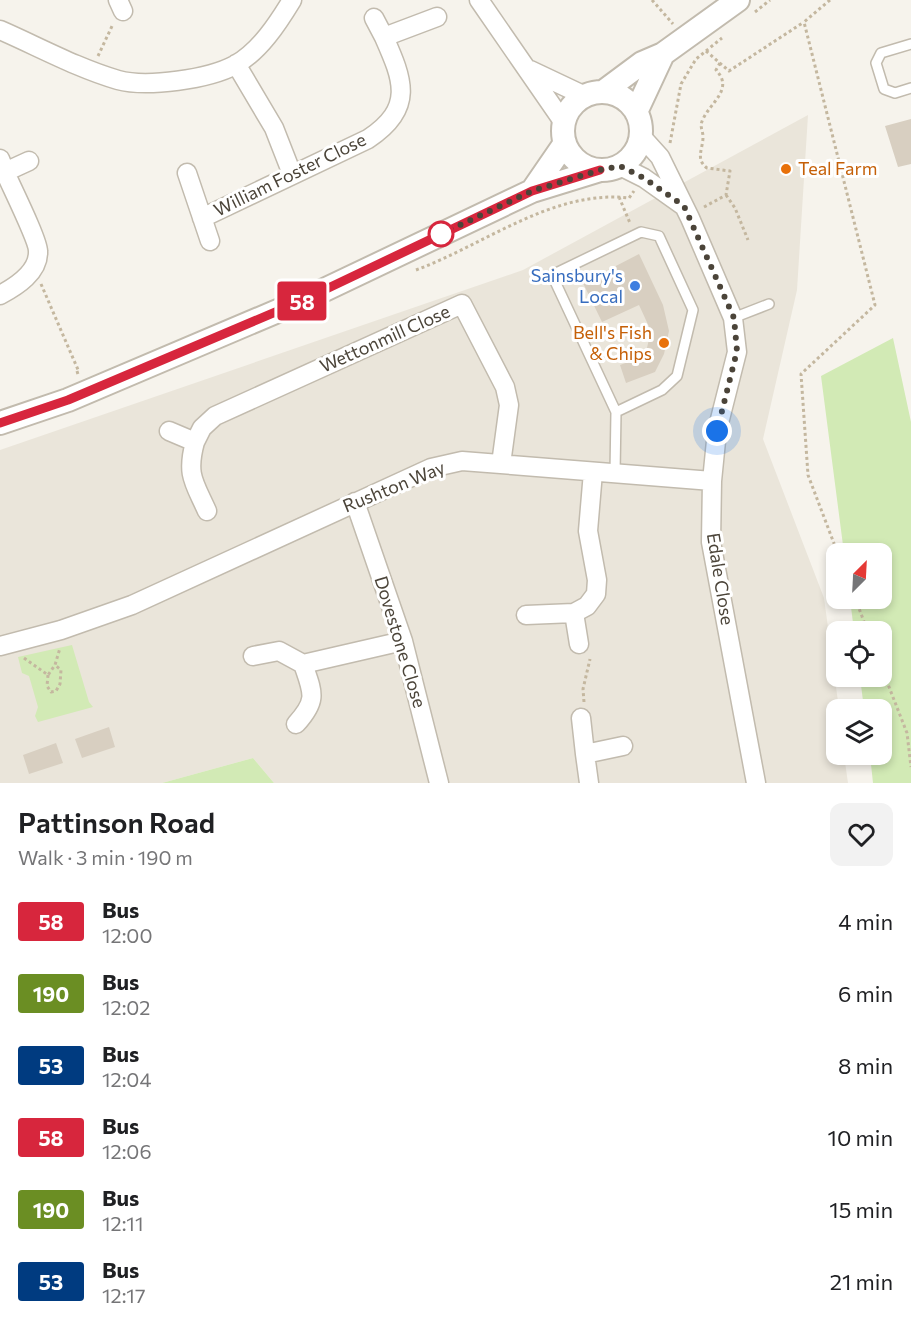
<!DOCTYPE html>
<meta charset="utf-8">
<style>
body{margin:0;font-family:Commissioner,sans-serif;background:#f2f2f2;color:#202124;height:100vh;display:flex;flex-direction:column;font-size:22px;white-space:nowrap}
*{box-sizing:border-box;margin:0}
p{font-size:20px;color:#757577}
.icon{flex:none;width:33px;height:33px;fill:none;stroke:currentColor;stroke-width:2;stroke-linecap:round;stroke-linejoin:round}
.map{position:relative;height:783px;overflow:hidden}
.sheet{display:flex;flex-direction:column;background:#fff;flex:1}
.sheet>*{flex:none}
.badge{padding:0 12px;border-radius:4px;font-size:21px;line-height:39px}
.needle{width:39px;rotate:24deg}
.buttons{position:absolute;left:826px;top:543px;display:grid;gap:12px}
.buttons a{display:grid;place-items:center;width:66px;height:66px;border-radius:12px;background:#fff;box-shadow:0 3px 9px #0003;font-size:30px}
.you{position:absolute;width:30px;height:30px;margin:-15px;border:4px solid #fff;border-radius:50%;background:#1a73e8;box-shadow:0 0 0 9px #1a73e833}
.map>.badge{position:absolute;translate:-50% -50%;box-shadow:0 0 0 3px #fff}
.round{display:grid;place-items:center;flex:none;width:63px;height:63px;border-radius:12px;background:#f2f2f2}
.overview{display:flex;align-items:center;justify-content:space-between;height:102px;padding:0 18px}
h1{font-size:28px;font-weight:600;line-height:45px}
ul{padding:0;list-style:none}
li{display:flex;align-items:center;gap:18px;height:72px;padding:0 18px}
li div{flex:1}
li b{display:block;font-size:22px}
li em{font-style:normal}
li .badge{min-width:66px;font-weight:700;text-align:center}
.map>svg:first-child{display:block}
.residential{fill:#eae5da}
.green{fill:#d2eab5}
.building{fill:#d8cfc1}
.lines{fill:none;stroke-linecap:round;stroke-linejoin:round}
.service-casing{stroke:#c2bbae;stroke-width:12}
.minor-casing{stroke:#c2bbae;stroke-width:21}
.tertiary-casing{stroke:#c2bbae;stroke-width:26}
.path{stroke:#c4b79f;stroke-width:3;stroke-dasharray:3 3;stroke-linecap:butt}
.service{stroke:#fff;stroke-width:9}
.minor{stroke:#fff;stroke-width:18}
.tertiary{stroke:#fff;stroke-width:22}
.line-casing{stroke:#fff;stroke-width:14}
.line{stroke:#d7263d;stroke-width:9}
.walk{stroke:#4b4439;stroke-width:6;stroke-dasharray:0 10.8}
.food-dot{fill:#e8710a;stroke:#fff;stroke-width:2}
.stop-dot{fill:#fff;stroke:#d7263d;stroke-width:3}
.shop-dot{fill:#3f7fe0;stroke:#fff;stroke-width:2}
.labels{text-anchor:middle;stroke-width:6;stroke-linejoin:round;paint-order:stroke}
.food-label{font-size:18px;fill:#c56008;stroke:#fff;text-anchor:start}
.street-label{font-size:18px;fill:#4b4439;stroke:#fff}
.shop-label{font-size:18px;fill:#366cbe;stroke:#fff;text-anchor:end}
</style>
<div class="map">
<svg width="911" height="783" viewBox="0 0 911 783">
<rect width="100%" height="100%" fill="#f6f3ec"/>
<path class="residential" d="M 808,115 L 797,290 L 763,439 L 824,598 L 839,709 L 837,754 L 844,755 L 848,783 L 274,783 L 253,758 L 162,783 L 0,783 L 0,450 L 523,270 Z"/>
<path class="green" d="M 893,338 L 911,422 L 911,783 L 873,783 L 870,755 L 882,754 L 882,710 L 864,709 L 860,677 L 882,676 L 882,632 L 854,631 L 850,599 L 882,598 L 882,554 L 844,553 L 821,376 Z
M 72,645 L 89,702 L 93,707 L 38,722 L 35,716 L 38,707 L 29,676 L 22,673 L 18,657 Z
M 253,758 L 274,783 L 162,783 Z"/>
<path class="building" d="M 911,119 L 911,164 L 898,167 L 885,126 Z
M 639,254 L 663,305 L 669,331 L 664,354 L 655,372 L 626,383 L 620,365 L 645,356 L 651,331 L 639,305 L 602,322 L 583,283 Z
M 109,727 L 115,747 L 82,758 L 75,739 Z
M 56,743 L 63,763 L 29,774 L 23,755 Z"/>
<g class="lines">
<g class="service-casing">
<path id="service" d="M 911,44 L 881,53 L 876,63 L 884,89 L 895,93 L 911,88
M 733,318 L 769,304
M 615,473 L 616,412 L 552,275 L 641,232 L 659,236 L 693,310 L 677,376 L 662,390 L 616,412"/>
</g>
<g class="minor-casing">
<path id="minor" d="M 118,0 L 123,11
M 479,0 L 564,123
M 374,18 L 384,37 L 437,17
M 0,30 C 39,47 77,68 118,80 C 147,88 209,79 235,65 C 260,51 278,23 292,0
M 236,64 L 274,128 L 292,174
M 530,70 L 585,96
M 641,136 L 660,157 L 690,218 L 733,318 L 737,352 L 717,431 L 712,481 L 711,542 L 756,783
M 0,159 L 5,172 L 29,161
M 620,166 L 644,178 L 682,205
M 187,173 L 210,241
M 202,218 L 368,139 C 415,108 403,80 384,37
M 0,295 C 17,286 39,272 38,251 C 38,240 11,186 5,172
M 169,431 L 195,442 C 186,475 194,482 207,511
M 195,442 L 202,428 L 215,416 L 462,304 L 505,387 L 509,405 L 501,464
M 355,502 L 403,641 L 439,783
M 526,615 L 574,613
M 579,644 L 574,613 L 587,606 L 596,594 L 597,580 L 588,531 L 593,472
M 0,646 L 61,630 L 132,605 L 431,468 L 462,461 L 712,481
M 253,656 L 279,651 L 303,664 C 313,693 318,700 296,724
M 303,664 L 403,641
M 581,718 L 585,754
M 589,783 L 585,754 L 623,746"/>
</g>
<g class="tertiary-casing">
<path id="tertiary" d="M 603,92 L 642,63 L 663,54 L 738,0
M563 131a39 39 0 1 1 78 0a39 39 0 1 1-78 0Z
M 636,112 L 663,54
M 532,191 L 565,143
M 0,423 L 68,400 L 299,302 L 532,191 L 600,170"/>
</g>
<path class="path" d="M 652,0 L 673,24
M 830,0 L 804,22 L 875,305 L 801,374 L 808,475 L 838,554
M 755,12 L 770,0
M 706,51 L 729,71 L 804,22
M 98,56 L 113,24
M 670,143 L 681,84 L 696,59 L 722,38
M 726,195 L 735,208 L 748,240
M 619,197 L 630,223
M 704,207 L 726,195 L 730,171 L 707,168 C 695,159 703,149 703,137 C 703,130 699,127 703,119 C 711,102 734,89 716,70 L 720,63
M 416,270 C 484,245 554,189 629,198 L 634,191
M 41,284 L 79,372 L 76,373
M 855,598 L 868,632
M 24,658 L 48,675 L 55,665 L 60,648
M 882,669 L 907,733 L 911,767
M 48,675 L 47,686 L 51,692 L 56,691 L 60,684 L 61,670 L 55,665
M 584,702 L 583,689 L 590,659"/>
<use href="#service" class="service"/>
<use href="#minor" class="minor"/>
<use href="#tertiary" class="tertiary"/>
</g>
<g class="lines">
<g class="line-casing">
<path id="line" d="M 0,423 L 68,400 L 299,302 L 532,191 L 600,170"/>
</g>
<use href="#line" class="line"/>
<path class="walk" d="M 441,234 L 532,191 L 600,170 L 620,166 L 644,178 L 684,206 L 734,318 L 737,351 L 717,431"/>
</g>
<g class="food-dot">
<circle cx="786" cy="169" r="6"/>
<circle cx="664" cy="343" r="6"/>
</g>
<circle class="stop-dot" cx="441" cy="234" r="12"/>
<circle class="shop-dot" cx="635" cy="286" r="6"/>
<g class="labels">
<g class="food-label">
<text x="798" y="175">Teal Farm</text>
<text x="652" y="339" text-anchor="end">Bell's Fish<tspan x="652" dy="21">&amp; Chips</tspan></text>
</g>
<g class="street-label">
<text transform="translate(290 175) rotate(-26)" y="6">William Foster Close</text>
<text transform="translate(385 339) rotate(-24)" y="6">Wettonmill Close</text>
<text transform="translate(394 487) rotate(-22)" y="6">Rushton Way</text>
<text transform="translate(720 579) rotate(81)" y="6">Edale Close</text>
<text transform="translate(400 642) rotate(73)" y="6">Dovestone Close</text>
</g>
<g class="shop-label">
<text x="623" y="282">Sainsbury's<tspan x="623" dy="21">Local</tspan></text>
</g>
</g>
</svg>
<div class="buttons">
<a><svg class="needle" viewBox="-14 -14 28 28"><path d="M0-13l5 13h-10z" fill="#e53935"/><path d="M0 13l5-13h-10z" fill="#757577"/></svg></a>
<a><svg class="icon" aria-label="locate" viewBox="0 0 24 24"><circle cx="12" cy="12" r="6"/><path d="M12 2v4M12 18v4M2 12h4M18 12h4"/></svg></a>
<a><svg class="icon" aria-label="layers" viewBox="0 0 24 24"><path d="M12 4l9 5-9 5-9-5zM3 14l9 5 9-5"/></svg></a>
</div>
<div class="you" style="left:717px;top:431px"></div>
<b class="badge" style="left:302px;top:301px;background:#d7263d;color:#fff">58</b>
</div>
<section class="sheet">
<div class="overview"><div><h1>Pattinson Road</h1><p>Walk · 3 min · 190 m</p></div><a class="round"><svg class="icon" aria-label="heart" viewBox="0 0 24 24"><path d="M12 20l-8-8c-3-5 5-10 8-4 3-6 11-1 8 4z"/></svg></a></div>
<ul>
<li><span class="badge" style="background:#d7263d;color:#fff">58</span><div><b>Bus</b><p>12:00</p></div><em>4 min</em></li>
<li><span class="badge" style="background:#6b8e23;color:#fff">190</span><div><b>Bus</b><p>12:02</p></div><em>6 min</em></li>
<li><span class="badge" style="background:#003b80;color:#fff">53</span><div><b>Bus</b><p>12:04</p></div><em>8 min</em></li>
<li><span class="badge" style="background:#d7263d;color:#fff">58</span><div><b>Bus</b><p>12:06</p></div><em>10 min</em></li>
<li><span class="badge" style="background:#6b8e23;color:#fff">190</span><div><b>Bus</b><p>12:11</p></div><em>15 min</em></li>
<li><span class="badge" style="background:#003b80;color:#fff">53</span><div><b>Bus</b><p>12:17</p></div><em>21 min</em></li>
</ul>
</section>
